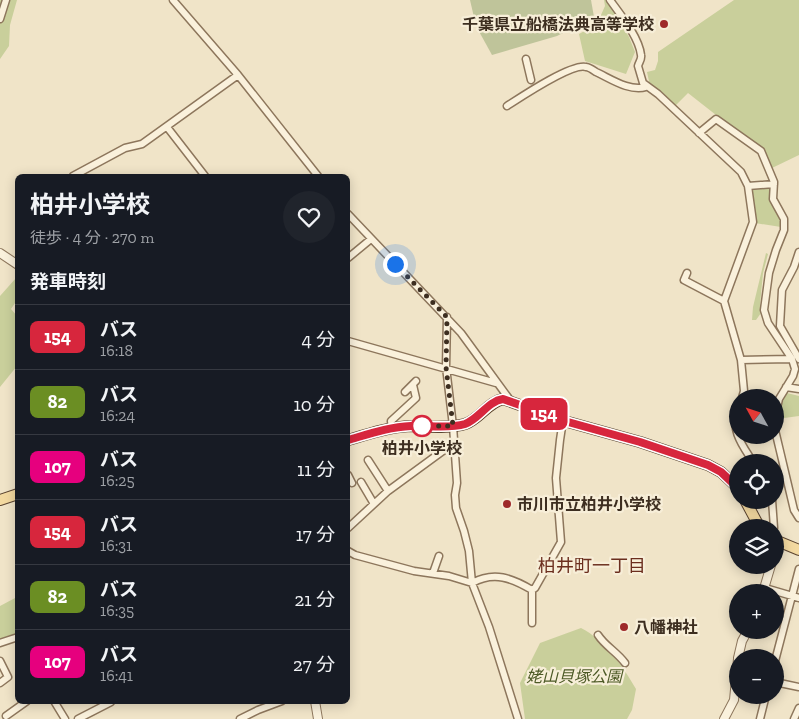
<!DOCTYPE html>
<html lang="ja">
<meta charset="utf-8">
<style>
body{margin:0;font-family:"Zilla Slab","Noto Sans JP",serif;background:#20242c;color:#f1f3f6;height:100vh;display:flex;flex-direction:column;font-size:19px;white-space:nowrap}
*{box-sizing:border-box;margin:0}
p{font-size:16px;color:#9ea1a6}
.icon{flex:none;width:28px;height:28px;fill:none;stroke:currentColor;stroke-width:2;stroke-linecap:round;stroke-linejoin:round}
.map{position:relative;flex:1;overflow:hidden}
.sheet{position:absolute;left:15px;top:174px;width:335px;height:530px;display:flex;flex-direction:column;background:#171b24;border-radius:8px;box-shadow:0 2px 12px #0003}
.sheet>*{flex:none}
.badge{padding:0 10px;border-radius:8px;font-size:18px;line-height:32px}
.needle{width:32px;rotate:310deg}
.fabs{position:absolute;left:729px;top:389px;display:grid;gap:10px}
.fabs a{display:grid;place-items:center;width:55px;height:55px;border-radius:50%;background:#171b24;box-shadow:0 2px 12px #0003;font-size:25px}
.you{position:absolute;width:25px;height:25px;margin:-12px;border:4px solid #fff;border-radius:50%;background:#1a73e8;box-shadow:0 0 0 8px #1a73e833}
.map>.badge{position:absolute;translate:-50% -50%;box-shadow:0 0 0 2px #fff}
h2{padding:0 15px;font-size:19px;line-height:45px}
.round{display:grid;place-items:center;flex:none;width:52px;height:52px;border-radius:26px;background:#20242c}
.head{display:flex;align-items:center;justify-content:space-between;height:85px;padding:0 15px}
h1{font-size:24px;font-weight:700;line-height:38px}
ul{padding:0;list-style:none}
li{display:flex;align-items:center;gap:15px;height:65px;padding:0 15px;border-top:1px solid #363941}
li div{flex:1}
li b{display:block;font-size:19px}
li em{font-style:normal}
li .badge{min-width:55px;font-weight:700;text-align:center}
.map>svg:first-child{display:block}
.green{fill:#c9cf9b}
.cemetery{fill:#bfc49a}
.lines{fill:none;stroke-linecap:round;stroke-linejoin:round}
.minor-casing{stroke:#8d765c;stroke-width:9}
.tertiary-casing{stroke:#8d765c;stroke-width:10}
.primary-casing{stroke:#5b4430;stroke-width:12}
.minor{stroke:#faf1dc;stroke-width:6}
.tertiary{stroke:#faf1dc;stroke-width:8}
.primary{stroke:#f3d9a0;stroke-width:10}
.line-casing{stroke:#fff;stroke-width:11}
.line{stroke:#d7263d;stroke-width:8}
.walk{stroke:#3d2e20;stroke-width:5;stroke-dasharray:0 9}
.poi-dot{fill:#9e2a2b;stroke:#f7eed8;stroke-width:2}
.stop-dot{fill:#fff;stroke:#d7263d;stroke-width:2.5}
.labels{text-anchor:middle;stroke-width:4.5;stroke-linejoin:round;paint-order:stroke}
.poi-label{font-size:16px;font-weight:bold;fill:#3d2e20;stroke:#f7eed8;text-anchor:start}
.stop-label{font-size:16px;font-weight:bold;fill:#3d2e20;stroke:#f7eed8}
.park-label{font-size:16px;font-style:italic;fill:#4d5a26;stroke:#f7eed8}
.neighbourhood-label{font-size:18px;fill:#6b2e1e;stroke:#f7eed8}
</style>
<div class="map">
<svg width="799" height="719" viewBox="0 0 799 719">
<rect width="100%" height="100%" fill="#f0e4c8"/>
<path class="green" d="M 0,0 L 17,0 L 10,25 L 9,46 L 0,59 Z
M 604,0 L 608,0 L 629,37 L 635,52 L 626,74 L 585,61 L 579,34 L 597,24 L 605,6 Z
M 734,0 L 799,0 L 799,155 L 772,168 L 762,148 L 716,115 L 688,93 L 675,106 L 663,93 L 650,86 L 647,72 L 655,70 L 658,61 L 658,52 Z
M 770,188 L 772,204 L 781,220 L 781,227 L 755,223 L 751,190 Z
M 766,253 L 768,254 L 763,273 L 760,304 L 762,306 L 761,313 L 756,320 L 752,320 L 753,307 Z
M 16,278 L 17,278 L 17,300 L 11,309 L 17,316 L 17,366 L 0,387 L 0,296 Z
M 787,393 L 799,396 L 799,416 L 777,419 L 783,401 Z
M 17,597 L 17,633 L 0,640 L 0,606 Z
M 581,628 C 606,641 622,665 636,689 L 632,710 L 627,719 L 525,719 L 520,683 L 540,643 Z"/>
<path class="cemetery" d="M 470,0 L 591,0 L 594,17 L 557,36 L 492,55 L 476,26 Z"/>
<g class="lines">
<g class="minor-casing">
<path id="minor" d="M 173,0 L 238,75 L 318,176
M 610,0 C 620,14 639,37 641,55 C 642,59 639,62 638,66 L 643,83 L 658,94 L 741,172 L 748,186 L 753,222 L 724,301 L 741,360 L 744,391 L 742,398
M 0,19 L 6,0
M 526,59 L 531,80
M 507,106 C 521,97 572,63 586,67 C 589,67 593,70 596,72 C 611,79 630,92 646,87
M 167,127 L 205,176
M 699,133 L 716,119 L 761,151 L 774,182 L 773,199 L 784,219 L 784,230 L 776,250 L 769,273 L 764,310 L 768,323 L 792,359 L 795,369 L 793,376 L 779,399 L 775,416
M 73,176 L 125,148 L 142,144 L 238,75
M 748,186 L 774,184
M 348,214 L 461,333 L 510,400
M 799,252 L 794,267 L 782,290 L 780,326 L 799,359
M 348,258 L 371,239
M 687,273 L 684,280 L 724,301
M 447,317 L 446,367 L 453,426 L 457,483 L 455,495 L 456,508 L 464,531 L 469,551 L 472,583 L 489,627 L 518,719
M 348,341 L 496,383
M 741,360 L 792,359
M 786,387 L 799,389
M 405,392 L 416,381
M 738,410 C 730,431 743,446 753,462
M 392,428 L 391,421 L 416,398 L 413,385
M 775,430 L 794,510 L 799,518
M 368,460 L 388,491
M 348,475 L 352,483
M 361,482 L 374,504
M 772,500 L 774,528
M 348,528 L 388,491 L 455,442
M 348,551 L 355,555 L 414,571 L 449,576 L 472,583 C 494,571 512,578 532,590
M 433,573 L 439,556
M 765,588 L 799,598
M 532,623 L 532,590 L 535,588 L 561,542 L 556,478 L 560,440 L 563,420
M 598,635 C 605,646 617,652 625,663
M 0,643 L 18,637
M 0,661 L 8,677 L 0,683
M 775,661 L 799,569
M 775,682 L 799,687
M 54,701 L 65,719
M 6,716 L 27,701
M 78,719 L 111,702
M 240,719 L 258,710 L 282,701
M 760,719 L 766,695
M 794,719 L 799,708"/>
</g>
<g class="tertiary-casing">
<path id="tertiary" d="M 0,253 L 18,265
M 763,592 L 771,565
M 738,658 L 742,641 L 748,630
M 315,701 L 318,719
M 724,719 L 734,700 L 738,659"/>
</g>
<g class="primary-casing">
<path id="primary" d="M 348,440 C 368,434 389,427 411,426 C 428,426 448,429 465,424 C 480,419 488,402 503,399 L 568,422 L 640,442 L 708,465 L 721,472 L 738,488
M 0,500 L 18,494
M 745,500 L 760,528
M 775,540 L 799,550"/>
</g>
<use href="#minor" class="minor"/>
<use href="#tertiary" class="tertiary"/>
<use href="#primary" class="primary"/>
</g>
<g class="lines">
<g class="line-casing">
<path id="line" d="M 348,440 C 369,434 389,427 411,426 C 428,425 448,429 465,424 C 479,419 488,401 503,399 L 568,422 L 640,442 L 708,465 L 721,472 L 738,488"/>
</g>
<use href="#line" class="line"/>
<path class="walk" d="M 395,264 L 447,317 L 446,367 L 453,426 L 422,426"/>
</g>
<g class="poi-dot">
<circle cx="664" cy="24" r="5"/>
<circle cx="507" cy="504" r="5"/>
<circle cx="624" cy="627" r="5"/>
</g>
<circle class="stop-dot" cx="422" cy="426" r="10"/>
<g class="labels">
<g class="poi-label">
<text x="654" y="30" text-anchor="end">千葉県立船橋法典高等学校</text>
<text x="517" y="510">市川市立柏井小学校</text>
<text x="634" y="633">八幡神社</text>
</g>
<g class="stop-label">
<text x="422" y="454">柏井小学校</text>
</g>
<g class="park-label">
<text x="574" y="682">姥山貝塚公園</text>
</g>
<g class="neighbourhood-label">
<text x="592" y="572">柏井町一丁目</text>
</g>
</g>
</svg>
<div class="fabs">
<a><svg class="needle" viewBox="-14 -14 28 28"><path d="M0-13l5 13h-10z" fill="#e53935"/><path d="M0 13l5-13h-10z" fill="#9ea1a6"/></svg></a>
<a><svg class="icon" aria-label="locate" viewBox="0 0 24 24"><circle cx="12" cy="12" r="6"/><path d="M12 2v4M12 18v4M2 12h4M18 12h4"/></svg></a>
<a><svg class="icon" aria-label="layers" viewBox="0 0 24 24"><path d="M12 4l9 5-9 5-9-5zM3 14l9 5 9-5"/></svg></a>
<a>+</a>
<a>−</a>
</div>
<div class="you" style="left:395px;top:264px"></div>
<b class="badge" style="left:544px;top:414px;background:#d7263d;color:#fff">154</b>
<section class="sheet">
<div class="head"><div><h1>柏井小学校</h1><p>徒歩 · 4 分 · 270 m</p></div><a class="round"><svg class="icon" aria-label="heart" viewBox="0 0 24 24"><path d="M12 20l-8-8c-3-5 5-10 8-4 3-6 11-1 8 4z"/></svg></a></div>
<h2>発車時刻</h2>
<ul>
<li><span class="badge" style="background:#d7263d;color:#fff">154</span><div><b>バス</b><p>16:18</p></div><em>4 分</em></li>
<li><span class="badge" style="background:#6b8e23;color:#fff">82</span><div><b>バス</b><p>16:24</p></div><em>10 分</em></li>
<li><span class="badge" style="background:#e6007e;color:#fff">107</span><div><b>バス</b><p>16:25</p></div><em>11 分</em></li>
<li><span class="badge" style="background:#d7263d;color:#fff">154</span><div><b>バス</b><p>16:31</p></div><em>17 分</em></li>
<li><span class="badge" style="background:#6b8e23;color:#fff">82</span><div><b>バス</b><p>16:35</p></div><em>21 分</em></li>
<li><span class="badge" style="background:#e6007e;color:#fff">107</span><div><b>バス</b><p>16:41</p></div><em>27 分</em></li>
</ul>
</section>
</div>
